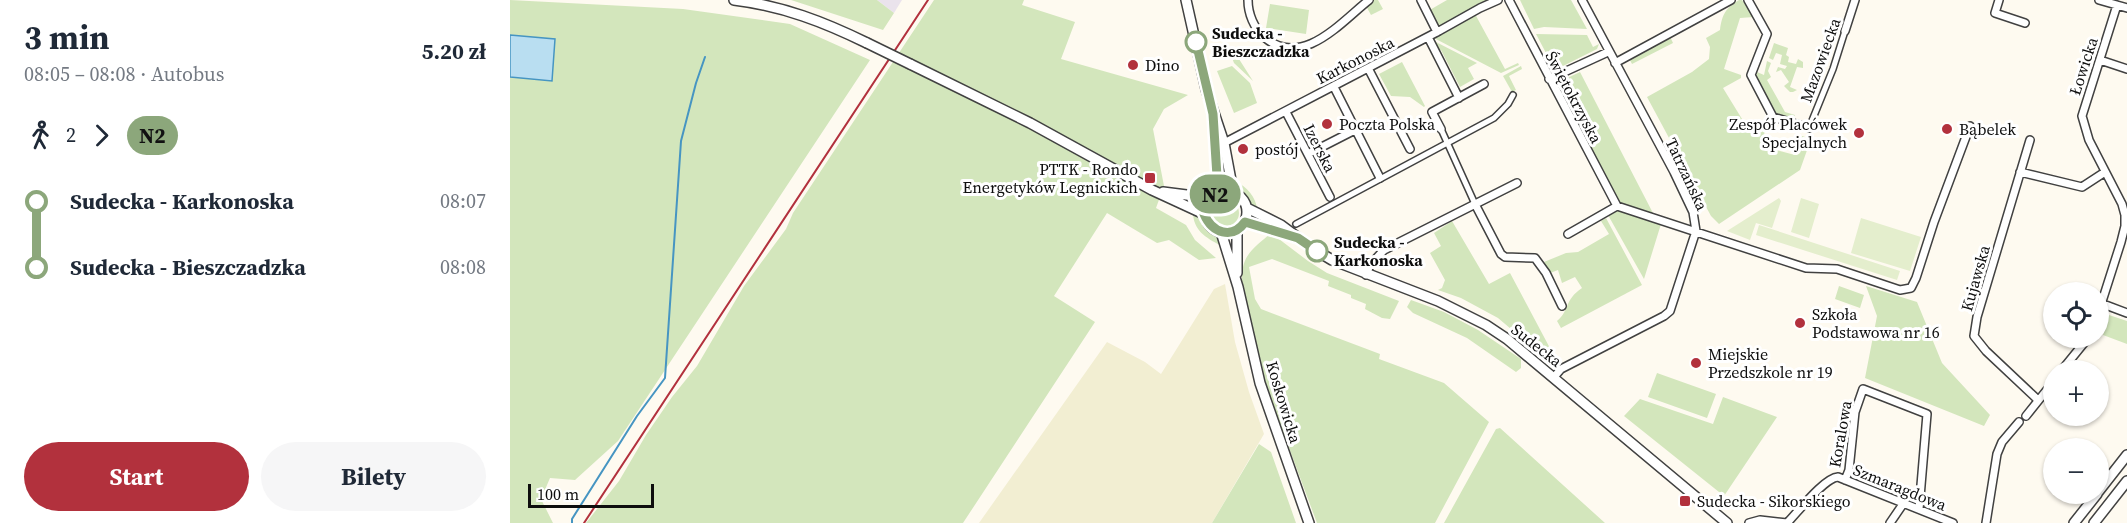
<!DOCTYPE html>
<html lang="pl">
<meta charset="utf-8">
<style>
body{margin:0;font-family:"Source Serif 4",serif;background:#f6f6f7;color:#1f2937;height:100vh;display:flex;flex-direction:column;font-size:22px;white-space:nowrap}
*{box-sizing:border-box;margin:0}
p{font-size:20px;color:#747a83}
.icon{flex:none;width:33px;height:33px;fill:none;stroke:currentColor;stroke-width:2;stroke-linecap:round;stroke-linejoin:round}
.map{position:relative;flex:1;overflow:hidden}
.sheet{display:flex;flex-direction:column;background:#fff;width:510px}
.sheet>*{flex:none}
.badge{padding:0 12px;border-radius:20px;font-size:21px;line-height:39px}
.buttons{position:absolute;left:1533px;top:282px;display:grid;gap:12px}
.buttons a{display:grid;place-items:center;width:66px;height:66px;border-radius:50%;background:#fff;box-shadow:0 2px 4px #0004;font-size:30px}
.scale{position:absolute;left:18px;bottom:15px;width:126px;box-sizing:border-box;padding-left:6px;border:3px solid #0e0e0e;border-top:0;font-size:16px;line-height:21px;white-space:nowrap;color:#0e0e0e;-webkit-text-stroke:4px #fff;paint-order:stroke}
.map>.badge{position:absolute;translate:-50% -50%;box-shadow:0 0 0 3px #fff}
.legs{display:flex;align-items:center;gap:9px;height:66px;padding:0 24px;font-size:20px}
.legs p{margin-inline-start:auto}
.summary{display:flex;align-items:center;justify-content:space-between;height:102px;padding:0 24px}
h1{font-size:33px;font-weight:700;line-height:45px}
.action{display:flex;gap:12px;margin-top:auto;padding:12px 24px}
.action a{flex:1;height:69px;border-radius:36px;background:#b2313d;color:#fff;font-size:24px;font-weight:700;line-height:69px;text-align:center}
.action a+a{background:#f6f6f7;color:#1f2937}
ul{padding:0 24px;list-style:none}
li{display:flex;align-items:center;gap:21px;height:66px;font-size:22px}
li i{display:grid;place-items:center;width:9px;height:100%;margin:0 8px;background:currentColor}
li i::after{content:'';width:15px;height:15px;margin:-8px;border:4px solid;border-radius:50%;background:#fff}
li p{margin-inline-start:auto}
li:first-child i{background:linear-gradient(#0000 50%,currentColor 0)}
li:last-child i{background:linear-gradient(currentColor 50%,#0000 0)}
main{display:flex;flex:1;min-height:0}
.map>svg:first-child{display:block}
.industrial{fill:#eae3ec}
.farmland{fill:#f2eed2}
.green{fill:#d3e6bc}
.pitch{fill:#e4eecd}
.water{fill:#b9def1;stroke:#4695c2;stroke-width:1.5}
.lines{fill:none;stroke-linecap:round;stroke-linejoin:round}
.stream{stroke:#4695c2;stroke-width:2}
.pedestrian-casing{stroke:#414141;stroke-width:8}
.minor-casing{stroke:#414141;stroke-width:10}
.tertiary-casing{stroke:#414141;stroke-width:12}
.pedestrian{stroke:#fff;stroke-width:5}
.minor{stroke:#fff;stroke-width:7}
.tertiary{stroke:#fff;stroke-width:9}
.rail{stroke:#b2313d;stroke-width:2}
.tertiary-bridge-casing{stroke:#414141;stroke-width:12;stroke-linecap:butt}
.tertiary-bridge{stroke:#fff;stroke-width:9}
.line-1-casing{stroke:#fff;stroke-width:14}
.line-1{stroke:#8ca77b;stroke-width:9}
.stop-1-dot{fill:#fff;stroke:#8ca77b;stroke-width:3}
.poi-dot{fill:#b2313d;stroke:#fff;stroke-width:2}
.labels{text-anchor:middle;stroke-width:6;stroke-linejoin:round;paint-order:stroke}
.stop-label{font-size:16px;font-weight:bold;fill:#0e0e0e;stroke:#fff;text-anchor:start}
.street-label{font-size:16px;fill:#0e0e0e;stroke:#fff}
.poi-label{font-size:16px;fill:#0e0e0e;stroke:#fff;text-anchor:start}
</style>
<main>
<section class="sheet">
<div class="summary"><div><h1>3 min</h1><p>08:05 – 08:08 · Autobus</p></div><b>5.20 zł</b></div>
<div class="legs"><svg class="icon" aria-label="walk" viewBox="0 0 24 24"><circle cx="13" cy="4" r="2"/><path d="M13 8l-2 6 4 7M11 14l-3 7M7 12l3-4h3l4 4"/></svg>2<svg class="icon" aria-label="forward" viewBox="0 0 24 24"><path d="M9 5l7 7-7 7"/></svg><b class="badge" style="background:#8ca77b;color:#111">N2</b></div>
<ul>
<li><i style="color:#8ca77b"></i><b>Sudecka - Karkonoska</b><p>08:07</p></li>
<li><i style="color:#8ca77b"></i><b>Sudecka - Bieszczadzka</b><p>08:08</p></li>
</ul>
<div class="action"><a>Start</a><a>Bilety</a></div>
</section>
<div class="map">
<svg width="1617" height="523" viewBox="0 0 1617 523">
<rect width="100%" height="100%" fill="#fefaf0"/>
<path class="industrial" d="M 367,0 L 392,0 L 384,13 Z"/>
<path class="farmland" d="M 715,284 L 725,342 L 739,392 L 754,434 L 702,523 L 469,523 L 597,342 L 635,362 L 651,374 L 704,289 Z"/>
<path class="green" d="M 0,0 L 173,9 L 280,24 L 360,60 L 108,441 L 65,480 L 40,478 L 31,499 L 43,523 L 0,523 Z
M 281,0 L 367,0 L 384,13 L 373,30 Z
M 424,0 L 514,0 L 512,5 L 565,22 L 551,59 L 678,95 L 654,109 L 643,129 L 654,186 L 646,208 L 676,225 L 685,240 L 706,258 L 689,260 L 659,240 L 647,243 L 597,213 L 544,296 L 585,322 L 453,523 L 76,523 L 109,481 L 136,435 L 162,397 L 187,366 L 234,286 L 276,229 L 283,213 Z
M 863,0 L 868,0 L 873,9 L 861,15 L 856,6 Z
M 937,0 L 986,0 L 928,31 L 918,11 Z
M 1010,0 L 1061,0 L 1077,29 L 1034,27 L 1024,29 Z
M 1229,0 L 1232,0 L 1244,17 L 1230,18 L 1214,69 L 1231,75 L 1231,78 L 1213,88 L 1240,132 L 1251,127 L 1255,131 L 1251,146 L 1285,155 L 1292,136 L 1301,139 L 1290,170 L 1209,224 L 1201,216 L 1137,97 L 1182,72 L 1199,59 L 1200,47 L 1196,38 L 1210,30 C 1212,14 1216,8 1229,0 Z
M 760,4 L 799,10 L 796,34 L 756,28 Z
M 965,14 L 995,69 L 1008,63 L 1009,65 L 991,73 L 922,37 Z
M 1157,30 L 1163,43 L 1122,64 L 1116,52 Z
M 1026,34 L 1077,35 L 1083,47 L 1089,44 L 1087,49 L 1045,70 Z
M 922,40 L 967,63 L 958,68 L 964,79 L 950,87 L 931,50 L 927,51 Z
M 1264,43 L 1278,48 L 1276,55 L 1279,57 L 1278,62 L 1286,64 L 1288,59 L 1293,62 L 1293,68 L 1287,67 L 1280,87 L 1287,90 L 1283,92 L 1280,92 L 1274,86 L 1279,82 L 1271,70 L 1266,72 L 1268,67 L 1275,69 L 1277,66 L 1270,64 L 1272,55 L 1266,53 L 1263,60 L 1259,58 Z
M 719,50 L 729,59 L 743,81 L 724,63 Z
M 1257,61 L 1261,63 L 1258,71 L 1261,77 L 1257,80 L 1275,112 L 1285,115 L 1281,126 L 1272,123 L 1245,81 L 1247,72 L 1254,75 Z
M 892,62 L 915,106 L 914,107 L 900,97 L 881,96 L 869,74 Z
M 722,66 L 740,83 L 747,103 L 724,113 L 707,71 Z
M 1011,66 L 1012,69 L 999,76 L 1006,90 L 1002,92 L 993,76 Z
M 1070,72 L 1145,217 L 1108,204 L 1055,104 L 1062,98 L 1054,83 L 1057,78 Z
M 724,181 C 738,187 745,196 748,211 C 741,207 726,189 724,181 Z
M703 213a13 13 0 1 1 26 0a13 13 0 1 1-26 0Z
M 1107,210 L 1151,224 L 1134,279 L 1098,215 Z
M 683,212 L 688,214 L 698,230 L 707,237 L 710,245 C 696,238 683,230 683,212 Z
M 1096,218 L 1132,285 L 1051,328 L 1047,321 C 1060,310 1054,300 1072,288 L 1065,277 L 1052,283 L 1048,270 L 1040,273 L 1034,262 L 1056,253 L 1068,252 L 1099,234 L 1091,221 Z
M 942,221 L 979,284 L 1000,273 L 1042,352 L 1034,357 L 988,318 L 951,298 L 928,290 L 932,288 L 935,280 L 920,253 L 931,246 L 924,233 Z
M 761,233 L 798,261 L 817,273 L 889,301 L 880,319 L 872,318 L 855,309 L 856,304 L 841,298 L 841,295 L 818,286 L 819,281 L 762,259 L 739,267 L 745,299 L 751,309 L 870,354 L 869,359 L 934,383 L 979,422 L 925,523 L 807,523 L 757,389 L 732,281 C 731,255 743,249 761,233 Z
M 1329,286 L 1354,295 L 1350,308 L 1325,299 Z
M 1356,286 L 1407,302 L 1432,363 L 1480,415 L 1474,426 L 1355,378 L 1367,316 Z
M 901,300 L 934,312 L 968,330 L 1011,359 L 1011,368 L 1006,372 L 957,338 L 903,313 L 897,307 Z
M 1599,315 L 1617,321 L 1617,344 L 1593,335 Z
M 1147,373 L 1206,394 L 1197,418 L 1138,397 Z
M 1213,397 L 1267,417 L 1214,496 L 1114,416 L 1130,399 L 1203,424 Z
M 990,428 L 1095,523 L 934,523 L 986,429 Z
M 749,444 L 761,452 L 786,523 L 702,523 Z"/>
<path class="pitch" d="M 1269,198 L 1271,201 L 1262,228 L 1246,223 L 1240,240 L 1217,231 Z
M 1291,198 L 1309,204 L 1299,238 L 1281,232 Z
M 1351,218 L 1411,237 L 1400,271 L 1341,253 Z
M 1249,225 L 1390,271 L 1387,280 L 1246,235 Z"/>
<path class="water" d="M 0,35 L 45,39 L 42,81 L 0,77 Z"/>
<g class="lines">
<path class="stream" d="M 62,523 L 62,519 L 127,416 L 155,378 L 171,141 L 186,83 L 195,57"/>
<g class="pedestrian-casing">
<path id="pedestrian" d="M 1299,128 L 1323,69 L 1335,31
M 931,129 L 965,204
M 786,224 L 984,118 L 998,104 L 1003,95"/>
</g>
<g class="minor-casing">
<path id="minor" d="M 738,0 C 738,14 744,28 754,37 C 792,70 832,21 859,0
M 911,0 L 927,32
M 999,0 L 1107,206 L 1296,268 L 1327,269 L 1390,290 L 1401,288 L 1406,278 L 1424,222 L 1460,126
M 1238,0 L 1257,34 L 1241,75 L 1263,117 L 1299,128
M 1489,0 L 1485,13 L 1515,23
M 1589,0 L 1617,8
M 1335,31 L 1345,0
M 918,37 L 949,98
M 1590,60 L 1617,69
M 1105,63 L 1221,0
M 858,68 L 900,149
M 1039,79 L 1098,52
M 824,87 L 870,178
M 776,112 L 820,197
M 931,129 L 922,112 L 974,84
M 1520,140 L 1467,317 L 1464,336 L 1476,351 L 1528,400
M 714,143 L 929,31 L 970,8 L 988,0
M 798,154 L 845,130
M 1510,172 L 1572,187 L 1595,172
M 965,204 L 991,254 L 995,257 L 1025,258 L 1036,273 L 1052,306
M 1058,234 L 1107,206
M 856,275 L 860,265 L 874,250 L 1007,183
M 1593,304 L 1617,313
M 1588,314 L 1611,242 L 1615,226 L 1615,215 L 1612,204 L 1579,140 L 1572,116 L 1607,5
M 1552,370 L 1578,338
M 1044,377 L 1051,369 L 1154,316 L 1160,311 L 1186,231 L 1183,212 L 1164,172 L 1072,0
M 1516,416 L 1544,381
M 1335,480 L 1339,470 L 1345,412 L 1353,389 L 1417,414 L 1409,509
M 1239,523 L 1250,520 L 1277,523 C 1288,512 1314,478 1328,477 L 1443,523
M 1380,523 L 1393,504
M 1476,523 L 1487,454 L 1492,442 L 1509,422"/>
</g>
<g class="tertiary-casing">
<path id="tertiary" d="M 224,0 C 273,6 314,22 357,43
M 676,0 L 696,89 L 714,143 L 723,191
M 400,64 L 520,123 L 642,190 L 694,214
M 704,125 L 708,192
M695 212a21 21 0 1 1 42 0a21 21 0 1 1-42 0Z
M 653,192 L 700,198
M 737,208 L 771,225 L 802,248 L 822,260 L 928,301 L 976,325 L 997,339 L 1217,523
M 735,222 L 783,236
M 727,231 L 727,273
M 711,232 L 728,287 L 750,383 L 799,523
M 1588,492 L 1617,455
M 1564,523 L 1587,494
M 1584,523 L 1617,481"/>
</g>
<use href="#pedestrian" class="pedestrian"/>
<use href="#minor" class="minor"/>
<use href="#tertiary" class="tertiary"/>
<path class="rail" d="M 74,523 L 418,0"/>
<g class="tertiary-bridge-casing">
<path id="tertiary-bridge" d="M 357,43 L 400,64"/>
</g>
<use href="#tertiary-bridge" class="tertiary-bridge"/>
</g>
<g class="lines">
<g class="line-1-casing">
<path id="line-1" d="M 686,42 L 703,114 L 708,192 L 700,198 L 694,214 C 702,233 722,240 735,222 L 788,238 L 807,251"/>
</g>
<use href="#line-1" class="line-1"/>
</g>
<g class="stop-1-dot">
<circle cx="686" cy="42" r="10"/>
<circle cx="807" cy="251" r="10"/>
</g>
<g class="poi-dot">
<circle cx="623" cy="65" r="6"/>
<circle cx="817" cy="124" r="6"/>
<circle cx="1437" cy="129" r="6"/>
<circle cx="1349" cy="133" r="6"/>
<circle cx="733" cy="149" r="6"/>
<rect x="634" y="172" width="12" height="12" rx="3"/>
<circle cx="1290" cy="323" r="6"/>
<circle cx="1186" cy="363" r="6"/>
<rect x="1169" y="495" width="12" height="12" rx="3"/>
</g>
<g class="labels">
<g class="stop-label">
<text x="702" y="39">Sudecka -<tspan x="702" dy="18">Bieszczadzka</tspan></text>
<text x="824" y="248">Sudecka -<tspan x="824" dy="18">Karkonoska</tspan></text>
</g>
<g class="street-label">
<text transform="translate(845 60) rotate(-27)" y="6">Karkonoska</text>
<text transform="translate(1310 60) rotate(-70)" y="6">Mazowiecka</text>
<text transform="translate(1573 66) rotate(-72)" y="6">Łowicka</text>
<text transform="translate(1064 97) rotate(62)" y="6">Świętokrzyska</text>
<text transform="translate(810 148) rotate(63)" y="6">Izerska</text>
<text transform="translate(1177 174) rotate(65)" y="6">Tatrzańska</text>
<text transform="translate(1465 278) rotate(-74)" y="6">Kujawska</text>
<text transform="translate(1027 345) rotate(38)" y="6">Sudecka</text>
<text transform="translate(774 402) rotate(73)" y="6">Koskowicka</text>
<text transform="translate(1330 434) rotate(-80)" y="6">Koralowa</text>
<text transform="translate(1390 487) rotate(22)" y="6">Szmaragdowa</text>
</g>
<g class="poi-label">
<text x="635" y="71">Dino</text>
<text x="829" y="130">Poczta Polska</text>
<text x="1337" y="130" text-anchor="end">Zespół Placówek<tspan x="1337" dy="18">Specjalnych</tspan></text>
<text x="1449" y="135">Bąbelek</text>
<text x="745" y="155">postój</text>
<text x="628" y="175" text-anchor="end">PTTK - Rondo<tspan x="628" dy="18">Energetyków Legnickich</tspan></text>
<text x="1302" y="320">Szkoła<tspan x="1302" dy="18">Podstawowa nr 16</tspan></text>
<text x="1198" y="360">Miejskie<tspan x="1198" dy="18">Przedszkole nr 19</tspan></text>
<text x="1187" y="507">Sudecka - Sikorskiego</text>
</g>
</g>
</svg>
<div class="buttons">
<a><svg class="icon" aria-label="locate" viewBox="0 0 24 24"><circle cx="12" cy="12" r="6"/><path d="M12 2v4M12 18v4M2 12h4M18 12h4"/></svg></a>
<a>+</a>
<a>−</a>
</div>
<div class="scale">100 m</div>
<b class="badge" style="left:705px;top:194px;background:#8ca77b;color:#111">N2</b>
</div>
</main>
